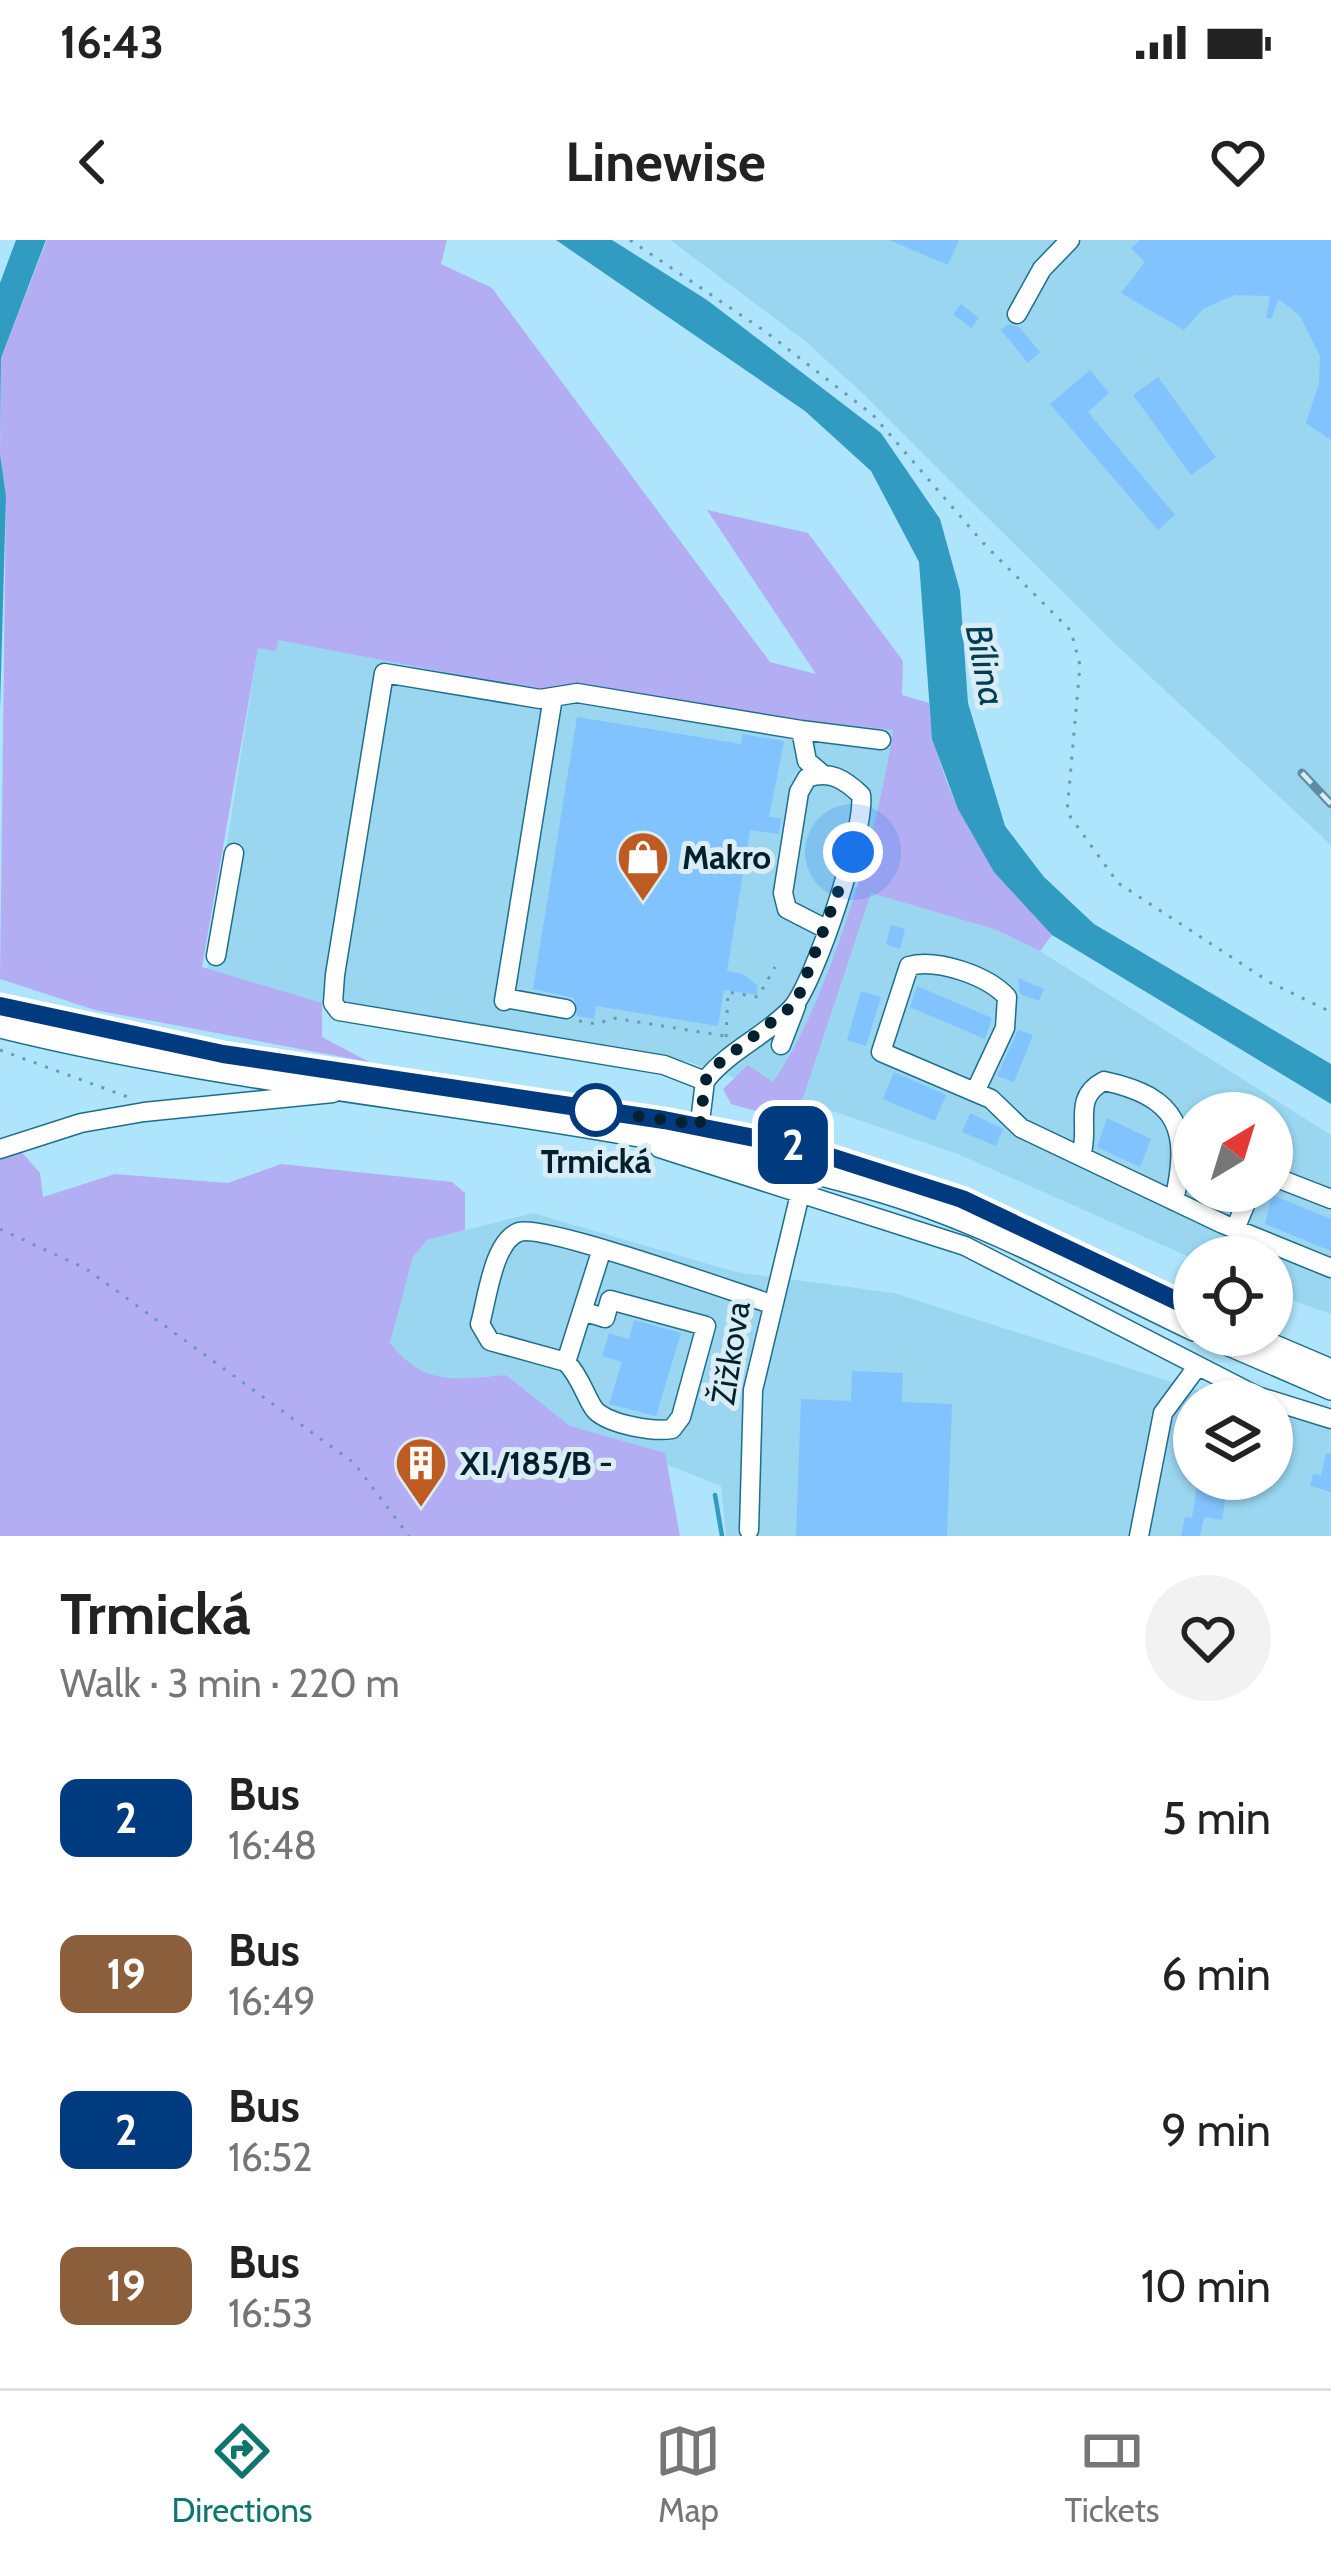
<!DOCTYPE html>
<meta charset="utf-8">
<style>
body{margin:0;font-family:Cabin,sans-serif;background:#f2f2f2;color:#222;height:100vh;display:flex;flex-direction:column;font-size:45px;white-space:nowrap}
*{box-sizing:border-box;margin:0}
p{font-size:39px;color:#767676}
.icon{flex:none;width:66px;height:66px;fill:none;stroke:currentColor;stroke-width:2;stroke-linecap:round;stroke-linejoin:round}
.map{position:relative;height:1296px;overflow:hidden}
.details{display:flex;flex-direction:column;background:#fff;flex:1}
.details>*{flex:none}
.badge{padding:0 24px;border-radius:18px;font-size:42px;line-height:78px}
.needle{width:78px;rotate:38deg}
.fabs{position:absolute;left:1173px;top:852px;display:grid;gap:24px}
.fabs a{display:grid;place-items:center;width:120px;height:120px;border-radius:50%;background:#fff;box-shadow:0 3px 9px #0004;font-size:60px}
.you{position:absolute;width:60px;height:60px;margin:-30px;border:9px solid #fff;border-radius:50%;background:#1a73e8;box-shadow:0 0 0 18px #1a73e833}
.map>.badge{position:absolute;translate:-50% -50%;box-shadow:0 0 0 6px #fff}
.round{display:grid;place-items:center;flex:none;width:126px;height:126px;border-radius:63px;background:#f2f2f2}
.head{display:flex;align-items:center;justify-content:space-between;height:204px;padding:0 60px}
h1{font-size:57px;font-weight:700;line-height:90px}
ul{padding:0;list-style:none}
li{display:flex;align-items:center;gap:36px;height:156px;padding:0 60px}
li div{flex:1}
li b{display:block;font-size:45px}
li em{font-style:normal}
li .badge{min-width:132px;font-weight:700;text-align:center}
.status{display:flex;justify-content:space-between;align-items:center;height:84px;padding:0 60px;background:#fff;direction:ltr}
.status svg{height:33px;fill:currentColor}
header{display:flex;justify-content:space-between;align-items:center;height:156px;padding:0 60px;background:#fff;font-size:54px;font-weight:700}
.tab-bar{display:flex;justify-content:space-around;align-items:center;height:168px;border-top:3px solid #e0e0e0;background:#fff;font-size:33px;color:#767676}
.tab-bar a{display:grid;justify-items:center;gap:6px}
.tab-bar .selected{color:#0f766e}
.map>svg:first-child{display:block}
.built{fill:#9ad6f0;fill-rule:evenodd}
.green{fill:#b3aef4}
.water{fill:#319bc1}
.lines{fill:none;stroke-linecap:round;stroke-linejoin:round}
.stream{stroke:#319bc1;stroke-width:4.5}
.building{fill:#80c3ff}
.minor-casing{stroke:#1d6e8b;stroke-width:21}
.major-casing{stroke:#1d6e8b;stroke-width:24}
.path{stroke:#6b9aad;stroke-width:3;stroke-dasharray:3 9;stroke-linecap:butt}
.minor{stroke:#fff;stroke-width:18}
.major{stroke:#fff;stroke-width:21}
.rail-casing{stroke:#5f8c9f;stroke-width:9}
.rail{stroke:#daecf4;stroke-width:4.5;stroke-dasharray:14;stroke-linecap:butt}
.line-casing{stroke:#fff;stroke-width:27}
.line{stroke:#003b80;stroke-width:18}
.walk{stroke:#00212d;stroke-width:12;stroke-dasharray:0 21.6}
.stop-dot{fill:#fff;stroke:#003b80;stroke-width:6}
.labels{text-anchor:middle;stroke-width:10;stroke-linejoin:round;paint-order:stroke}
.poi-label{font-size:33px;font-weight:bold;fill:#00212d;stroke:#daecf4;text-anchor:start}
.stop-label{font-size:33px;font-weight:bold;fill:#00212d;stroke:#daecf4}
.street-label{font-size:33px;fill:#00212d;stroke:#daecf4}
.water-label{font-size:36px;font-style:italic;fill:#003e52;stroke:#daecf4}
</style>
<div class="status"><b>16:43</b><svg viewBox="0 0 49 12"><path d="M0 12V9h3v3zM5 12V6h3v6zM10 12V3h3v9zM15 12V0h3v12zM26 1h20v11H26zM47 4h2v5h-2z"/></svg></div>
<header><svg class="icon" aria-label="back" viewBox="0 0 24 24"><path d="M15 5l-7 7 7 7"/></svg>Linewise<svg class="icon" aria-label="heart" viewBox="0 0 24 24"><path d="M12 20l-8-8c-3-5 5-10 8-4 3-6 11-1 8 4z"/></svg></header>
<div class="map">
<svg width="1331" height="1296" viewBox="0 0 1331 1296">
<rect width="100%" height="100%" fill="#aee5fd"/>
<path class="built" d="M 670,0 L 1331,0 L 1331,605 L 1113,402 L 859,150 L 805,101 Z
M 278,400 L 893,490 L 883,562 L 854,647 L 994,689 L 1040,711 L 1331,895 L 1331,1074 L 1272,1053 L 1272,1017 L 1194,1019 L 958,914 L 689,822 L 322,763 L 207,730 L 258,407 ZM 1194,873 L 1272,873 L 1272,951 L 1194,951 Z
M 533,973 L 736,1032 L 894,1053 L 1231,1161 L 1194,1161 L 1194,1239 L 1272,1239 L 1272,1171 L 1331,1188 L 1331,1296 L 726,1296 L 721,1246 L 570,1186 L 506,1135 L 448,1140 L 411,1129 L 390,1103 L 413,1017 L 427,1000 Z"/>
<path class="green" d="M 47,0 L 447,0 L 441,24 L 492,48 L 770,422 L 816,434 L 707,270 L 808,293 L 903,421 L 902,455 L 929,463 C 936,557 990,628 1052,695 L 1040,711 L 994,689 L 871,653 L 795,882 L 731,864 L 723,849 L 748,825 L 773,842 C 830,760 879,589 893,490 L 548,452 L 278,400 L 276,411 L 258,408 L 202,727 L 322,763 L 322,797 L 369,822 L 95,770 L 0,739 L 6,256 L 0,214 L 1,118 Z
M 18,908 L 40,933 L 43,957 L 115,934 L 228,943 L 281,924 L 452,942 L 465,953 L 465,990 L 427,1000 L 413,1017 L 390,1103 C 425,1147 454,1139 506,1135 L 570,1186 L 665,1213 L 680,1296 L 0,1296 L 0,914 Z"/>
<path class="water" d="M 16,0 L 46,0 L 1,118 L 0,194 L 0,43 Z
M 556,0 L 612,0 L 707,60 L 881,193 L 940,279 L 960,351 L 968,463 L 1005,586 L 1044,637 L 1094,684 L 1331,824 L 1331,864 L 1052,695 L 994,632 L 958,569 L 932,499 L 919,322 L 871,231 L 805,171 Z
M 0,214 L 6,256 L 0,470 Z"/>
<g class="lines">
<path class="stream" d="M 715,1255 L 722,1296"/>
</g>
<path class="building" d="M 889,0 L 959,0 L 948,25 Z
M 1140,0 L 1331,0 L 1331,200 L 1306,183 L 1319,143 L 1320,116 L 1300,76 L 1279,59 L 1271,79 L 1266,78 L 1270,56 L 1235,55 L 1203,69 L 1184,90 L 1121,53 L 1145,22 L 1131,8 Z
M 961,64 L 979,78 L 971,88 L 953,74 Z
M 1008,84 L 1019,87 L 1040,112 L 1028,123 L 1001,90 Z
M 1090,130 L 1109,153 L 1088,172 L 1175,275 L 1158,290 L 1050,164 Z
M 1158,137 L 1216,217 L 1191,235 L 1133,155 Z
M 577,477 L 741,504 L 742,494 L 784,501 L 769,577 L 781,578 L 779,594 L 750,590 L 727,731 L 743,734 L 758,746 L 757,755 L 724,750 L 718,786 L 596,766 L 594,779 L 577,776 L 574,758 L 533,749 Z
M 891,685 L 905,689 L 900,709 L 886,704 Z
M 1018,738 L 1044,749 L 1039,761 L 1020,754 Z
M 917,746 L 992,778 L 985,799 L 910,767 Z
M 861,751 L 881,757 L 866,806 L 847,800 Z
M 1018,790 L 1033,795 L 1014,842 L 997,836 Z
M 894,832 L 946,855 L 935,881 L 883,859 Z
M 970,873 L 1003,889 L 996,906 L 962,892 Z
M 1107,878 L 1151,899 L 1140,927 L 1097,907 Z
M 1272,955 L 1331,979 L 1331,1011 L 1265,984 Z
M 634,1080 L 681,1093 L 656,1176 L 609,1164 L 622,1122 L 602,1116 L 609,1093 L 629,1099 Z
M 852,1131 L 903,1133 L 902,1162 L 952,1164 L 947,1296 L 796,1296 L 801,1159 L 851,1161 Z
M 1326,1213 L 1331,1214 L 1331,1252 L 1310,1246 L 1313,1234 L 1321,1236 Z
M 1198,1239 L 1229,1239 L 1222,1280 L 1204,1277 L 1200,1296 L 1181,1296 L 1185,1277 L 1192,1278 Z"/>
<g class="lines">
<g class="minor-casing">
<path id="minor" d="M 1017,74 L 1042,29 L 1070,0
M 801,490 L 881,500
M 216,716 L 234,613
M 505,758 L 566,769
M 504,761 L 553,457
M 781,805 L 796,766
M 705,841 C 729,810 766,796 792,768 C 815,742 866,589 861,555 C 844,539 830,530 807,538 L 799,552 L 783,653 L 787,669 L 826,689
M 975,852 L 1005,788 L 1007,757 C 988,736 937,718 909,726 L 881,812 L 991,859 L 1021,888 L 1223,984 L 1331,1028
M 698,898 L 705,841 L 664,825 L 339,771 L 333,763 L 335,735 L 384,433 L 540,459 L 577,453 L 801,490 L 807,521 L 821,533
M 659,908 L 965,1006 L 1257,1156 L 1331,1179
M 0,909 L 81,883 L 144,872 L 333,853
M 1081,916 C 1091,886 1071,858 1104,841 C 1180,857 1190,891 1174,961
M 1272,936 L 1331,959
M 1235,989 L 1251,951
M 601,1012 L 566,1122 L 490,1101 L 480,1084 C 487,1060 493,1001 519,992 C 544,984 734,1052 771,1064
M 566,1122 C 582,1138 587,1162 596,1171 C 611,1185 654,1192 672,1189 L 681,1177 L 706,1086 L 610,1060 L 605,1078 L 582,1071
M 749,1290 L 753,1150 L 801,950
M 1139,1296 L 1163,1173 L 1197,1127"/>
</g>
<g class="major-casing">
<path id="major" d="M 0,766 L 223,815 L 629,874 L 800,906 L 963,959 L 1194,1069
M 0,787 C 286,858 585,867 869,948 C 983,980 1087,1039 1194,1090
M 1206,1095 L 1331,1149
M 1249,1095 L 1331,1130"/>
</g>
<path class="path" d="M 630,0 L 766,92 L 873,175 L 985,305 L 1071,391 L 1080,425 L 1067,572 L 1118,643 L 1271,743 L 1331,772
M 579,781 L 597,784 L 613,778 L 725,796
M 726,797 L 728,752 L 758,757 L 775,727
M 0,810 L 128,857
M 0,989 L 85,1028 L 354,1223 L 409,1296"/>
<use href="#minor" class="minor"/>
<use href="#major" class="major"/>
<g class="rail-casing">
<path id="rail" d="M 1302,533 L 1331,564"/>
</g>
<use href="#rail" class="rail"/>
</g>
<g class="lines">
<g class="line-casing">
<path id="line" d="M 0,766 L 223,814 L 664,880 L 800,907 L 962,959 L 1194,1069"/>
</g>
<use href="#line" class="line"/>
<path class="walk" d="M 596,870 L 700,885 L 705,841 L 718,824 L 796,763 L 853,612"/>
</g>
<defs>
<g id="shop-pin" transform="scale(2.7)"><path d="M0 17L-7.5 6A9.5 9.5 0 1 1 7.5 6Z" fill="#be5b22" stroke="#daecf4"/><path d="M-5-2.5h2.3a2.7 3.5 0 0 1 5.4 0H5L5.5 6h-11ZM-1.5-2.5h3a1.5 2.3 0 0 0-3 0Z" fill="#fff"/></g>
<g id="building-pin" transform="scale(2.7)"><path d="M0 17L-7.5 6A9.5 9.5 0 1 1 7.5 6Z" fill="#be5b22" stroke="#daecf4"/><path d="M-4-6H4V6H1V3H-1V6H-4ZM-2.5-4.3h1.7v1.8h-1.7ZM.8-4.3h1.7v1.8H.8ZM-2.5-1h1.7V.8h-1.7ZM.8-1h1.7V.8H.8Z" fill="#fff"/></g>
</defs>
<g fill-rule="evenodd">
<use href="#shop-pin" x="643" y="617"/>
<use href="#building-pin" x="421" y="1223"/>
</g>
<circle class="stop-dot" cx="596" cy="870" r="24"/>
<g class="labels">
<g class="poi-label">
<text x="682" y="629">Makro</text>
<text x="460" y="1235">XI./185/B -</text>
</g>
<g class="stop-label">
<text x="596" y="933">Trmická</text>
</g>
<g class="street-label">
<text transform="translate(730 1113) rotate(-81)" y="12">Žižkova</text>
</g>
<g class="water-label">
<text transform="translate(986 425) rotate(79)" y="13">Bílina</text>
</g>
</g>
</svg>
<div class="fabs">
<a><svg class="needle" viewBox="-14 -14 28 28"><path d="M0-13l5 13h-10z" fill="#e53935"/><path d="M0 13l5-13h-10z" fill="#767676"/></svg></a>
<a><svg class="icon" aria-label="locate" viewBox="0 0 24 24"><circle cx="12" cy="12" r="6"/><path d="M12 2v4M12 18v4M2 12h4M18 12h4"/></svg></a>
<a><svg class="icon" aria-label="layers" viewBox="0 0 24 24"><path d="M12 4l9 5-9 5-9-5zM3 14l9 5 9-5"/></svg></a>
</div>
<div class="you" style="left:853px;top:612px"></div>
<b class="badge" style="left:793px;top:905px;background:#003b80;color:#fff">2</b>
</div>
<section class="details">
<div class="head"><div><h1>Trmická</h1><p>Walk · 3 min · 220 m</p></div><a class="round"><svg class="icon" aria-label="heart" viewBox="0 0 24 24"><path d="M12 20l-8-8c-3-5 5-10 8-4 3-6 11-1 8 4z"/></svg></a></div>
<ul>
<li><span class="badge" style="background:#003b80;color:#fff">2</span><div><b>Bus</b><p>16:48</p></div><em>5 min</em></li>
<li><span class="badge" style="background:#8b5e3c;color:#fff">19</span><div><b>Bus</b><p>16:49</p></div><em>6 min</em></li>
<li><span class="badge" style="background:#003b80;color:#fff">2</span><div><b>Bus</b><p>16:52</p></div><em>9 min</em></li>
<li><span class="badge" style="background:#8b5e3c;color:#fff">19</span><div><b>Bus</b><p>16:53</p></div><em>10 min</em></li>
</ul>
</section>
<nav class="tab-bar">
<a class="selected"><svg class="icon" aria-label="directions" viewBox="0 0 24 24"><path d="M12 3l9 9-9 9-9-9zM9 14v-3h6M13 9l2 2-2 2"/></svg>Directions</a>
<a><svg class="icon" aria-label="map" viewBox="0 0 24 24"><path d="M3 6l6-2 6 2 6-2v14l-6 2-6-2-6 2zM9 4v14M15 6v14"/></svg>Map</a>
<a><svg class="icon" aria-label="tickets" viewBox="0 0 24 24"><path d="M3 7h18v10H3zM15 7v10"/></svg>Tickets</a>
</nav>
